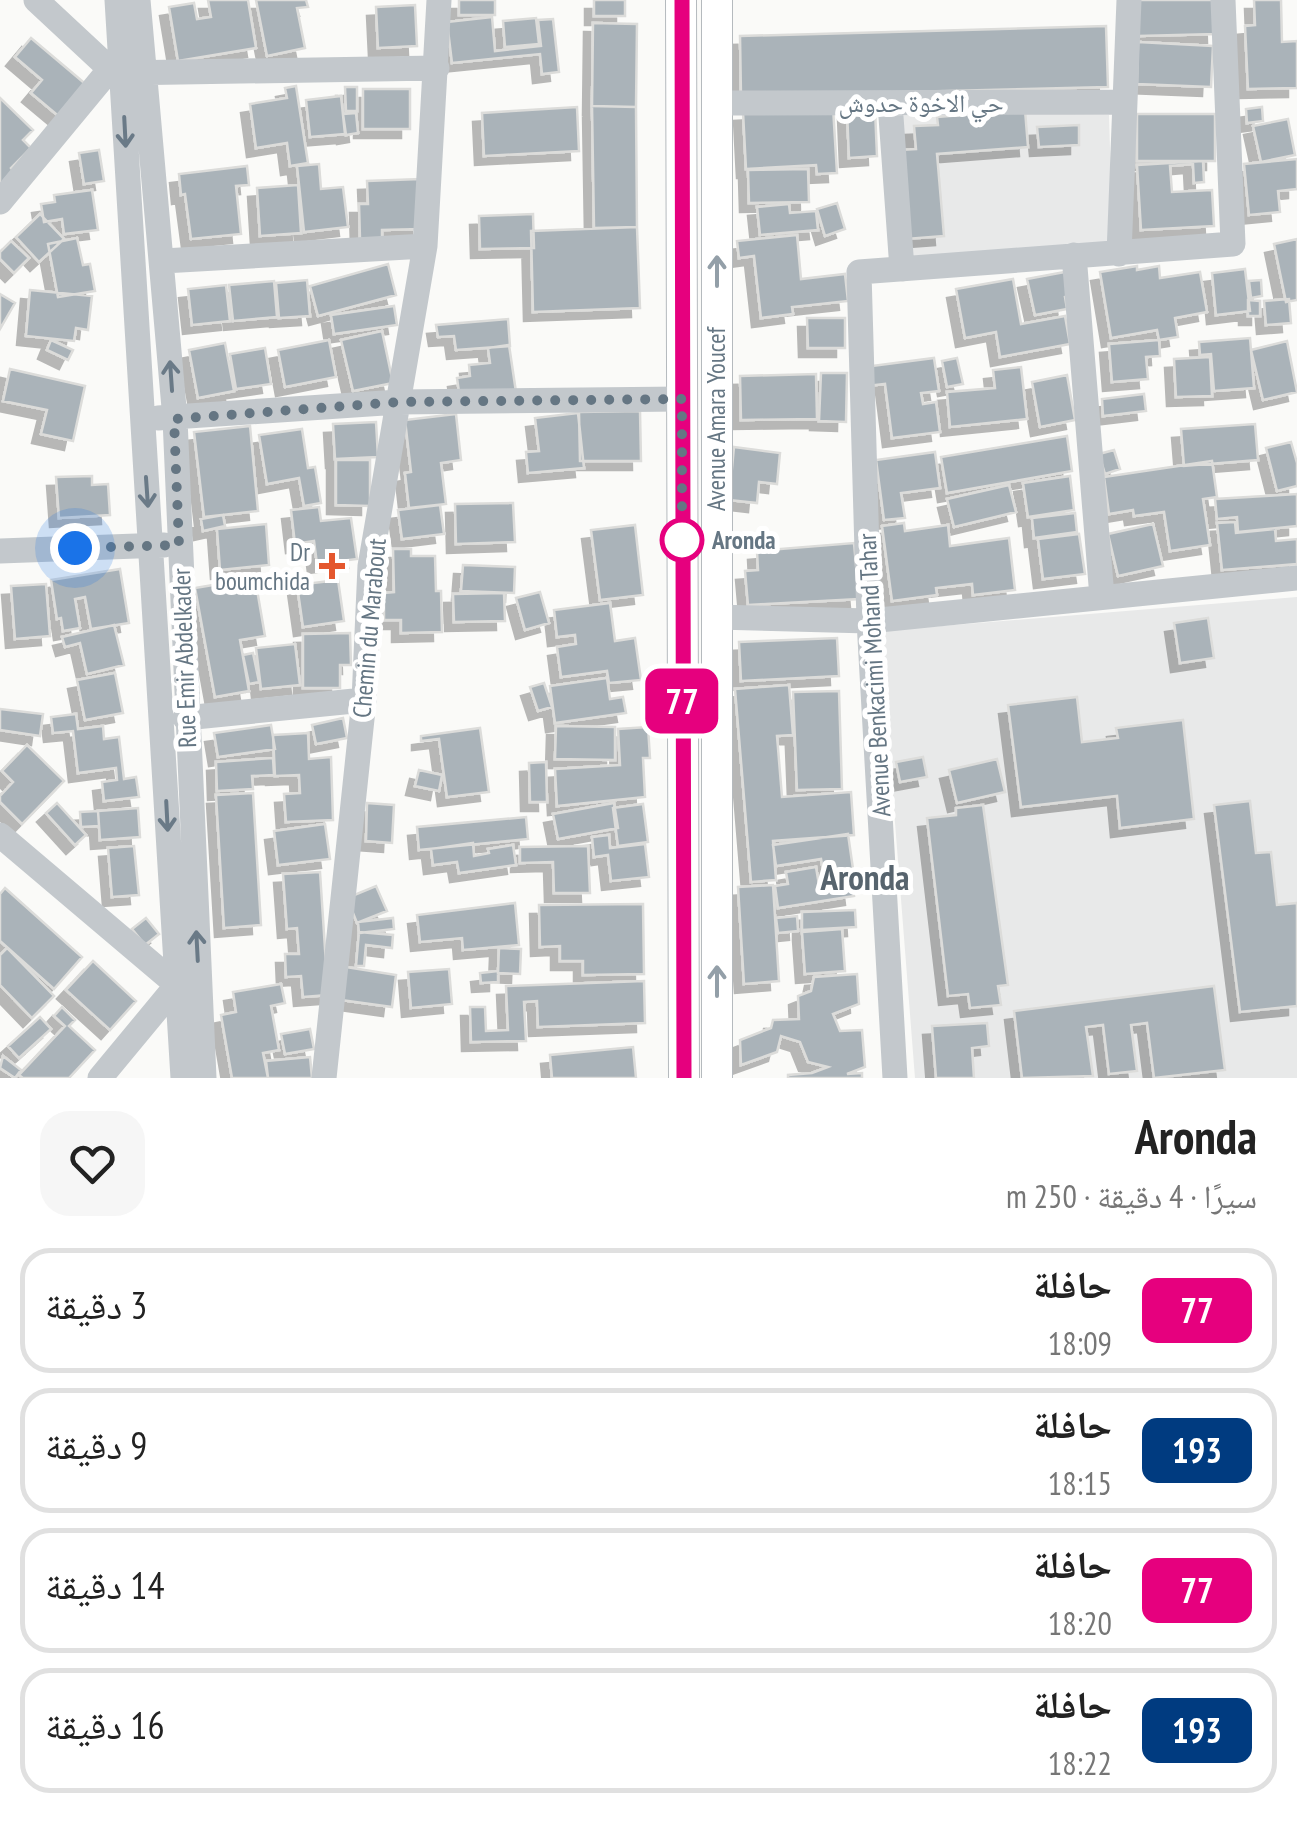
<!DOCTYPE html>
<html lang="ar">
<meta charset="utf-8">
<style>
body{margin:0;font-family:"PT Sans Narrow","Noto Naskh Arabic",sans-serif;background:#f6f6f6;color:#222;direction:rtl;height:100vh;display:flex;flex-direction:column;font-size:38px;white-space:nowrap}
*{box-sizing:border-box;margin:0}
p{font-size:32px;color:#767676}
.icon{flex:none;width:55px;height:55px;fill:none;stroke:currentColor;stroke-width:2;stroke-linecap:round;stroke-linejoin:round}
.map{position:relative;height:1078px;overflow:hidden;direction:ltr}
.sheet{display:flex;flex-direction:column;background:#fff;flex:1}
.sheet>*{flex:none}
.badge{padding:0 20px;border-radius:15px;font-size:35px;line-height:65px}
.you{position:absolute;width:50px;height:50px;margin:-25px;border:8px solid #fff;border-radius:50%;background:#1a73e8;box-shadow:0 0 0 15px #1a73e833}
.map>.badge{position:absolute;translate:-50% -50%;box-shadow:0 0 0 5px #fff}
.round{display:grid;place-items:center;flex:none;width:105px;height:105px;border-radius:30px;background:#f6f6f6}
.head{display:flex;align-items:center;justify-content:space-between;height:170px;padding:0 40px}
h1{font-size:48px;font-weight:700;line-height:75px}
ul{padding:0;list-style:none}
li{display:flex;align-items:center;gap:30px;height:125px;margin:0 20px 15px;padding:0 20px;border:5px solid #e0e0e0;border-radius:30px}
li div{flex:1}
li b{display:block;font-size:38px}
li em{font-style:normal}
li .badge{min-width:110px;font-weight:700;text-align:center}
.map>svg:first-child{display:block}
.built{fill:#e8e9e9}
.building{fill:#aab3b9;stroke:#dcdcda;stroke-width:2.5;filter:url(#shadow)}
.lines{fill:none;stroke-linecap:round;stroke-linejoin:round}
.major-casing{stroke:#b5babe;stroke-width:32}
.minor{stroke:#c3c8cc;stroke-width:25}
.major{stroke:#fff;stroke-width:30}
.oneway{stroke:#6a7a87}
.oneway2{stroke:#939fa8}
.line-casing{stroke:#fff;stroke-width:22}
.line{stroke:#e6007e;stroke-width:15}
.walk{stroke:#657683;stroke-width:10;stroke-dasharray:0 18}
.stop-dot{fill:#fff;stroke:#e6007e;stroke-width:5}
.poi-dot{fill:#e4572e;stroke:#fff;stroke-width:4}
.labels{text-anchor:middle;stroke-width:10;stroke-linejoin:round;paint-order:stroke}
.street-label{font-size:25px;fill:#657683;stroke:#fff}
.stop-label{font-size:25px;font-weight:bold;fill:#657683;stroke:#fff;text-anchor:start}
.poi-label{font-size:25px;fill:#657683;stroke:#fff;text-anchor:end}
.district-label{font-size:35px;font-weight:bold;fill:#57646e;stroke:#fff}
</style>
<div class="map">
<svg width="1297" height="1078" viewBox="0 0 1297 1078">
<defs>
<filter id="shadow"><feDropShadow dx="-9" dy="9" stdDeviation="0" flood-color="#0004"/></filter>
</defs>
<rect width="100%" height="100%" fill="#fafaf8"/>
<path class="built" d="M 901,110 L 1109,115 L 1113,248 L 910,260 Z
M 1297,597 L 1297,1078 L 915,1078 L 880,631 Z"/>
<path class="building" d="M 208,0 L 248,0 L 256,48 L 178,61 L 169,7 L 194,3 L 197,19 L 211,17 Z
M 256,0 L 306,0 L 308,7 L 297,8 L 305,48 L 267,56 Z
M 459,0 L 495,0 L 495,15 L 459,15 Z
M 594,0 L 625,0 L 625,16 L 594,16 Z
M 1137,0 L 1215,0 L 1216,34 L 1138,36 Z
M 1254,0 L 1281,0 L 1282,42 L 1297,41 L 1297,88 L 1248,89 L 1245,26 L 1255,25 Z
M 415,5 L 417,46 L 378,48 L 376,7 Z
M 492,17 L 495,51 L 541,46 L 538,20 L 553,19 L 559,72 L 542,74 L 540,54 L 452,63 L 447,22 Z
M 536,18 L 539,44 L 505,47 L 503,21 Z
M 593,23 L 637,24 L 636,107 L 592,106 Z
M 1106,26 L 1108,87 L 741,96 L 740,36 Z
M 31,38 L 89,87 L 62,119 L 31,93 L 42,80 L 15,57 Z
M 1138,42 L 1213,46 L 1211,87 L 1137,84 Z
M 296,86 L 308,163 L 290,166 L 287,143 L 256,148 L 250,104 L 287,98 L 285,88 Z
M 345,87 L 357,87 L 357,111 L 346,111 Z
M 363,89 L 410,89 L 410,129 L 363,129 Z
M 341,96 L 345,134 L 310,137 L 306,100 Z
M 0,98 L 33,130 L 23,140 L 31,148 L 11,168 L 15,173 L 0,189 Z
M 592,106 L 636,107 L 637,227 L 594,228 Z
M 577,107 L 579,151 L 484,156 L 482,113 Z
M 833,107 L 837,173 L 817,174 L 816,165 L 746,169 L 743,112 Z
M 1262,107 L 1263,121 L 1247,123 L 1246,109 Z
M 875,109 L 877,156 L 849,158 L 847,110 Z
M 1025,110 L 1028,147 L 937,154 L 944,236 L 906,239 L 898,150 L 916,149 L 914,126 L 938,125 L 937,117 Z
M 356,113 L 358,133 L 346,135 L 343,114 Z
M 1137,114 L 1215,114 L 1215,161 L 1137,161 Z
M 1288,119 L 1295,155 L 1261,162 L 1253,126 Z
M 1079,125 L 1079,145 L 1039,147 L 1037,127 Z
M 99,150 L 104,181 L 84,184 L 79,153 Z
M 1297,159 L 1297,189 L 1278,191 L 1280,212 L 1249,215 L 1244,164 Z
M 1203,161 L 1204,182 L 1194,183 L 1193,164 L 1170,166 L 1172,192 L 1212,190 L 1214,226 L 1141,230 L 1137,165 Z
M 319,164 L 321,189 L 343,187 L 348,227 L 304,232 L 297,166 Z
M 247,166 L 249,185 L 236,186 L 241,234 L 191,239 L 185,194 L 181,195 L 179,174 Z
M 808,169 L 809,202 L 749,203 L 748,170 Z
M 420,179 L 421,229 L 382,230 L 382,238 L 360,239 L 359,204 L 368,204 L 367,181 Z
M 298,185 L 301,233 L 260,236 L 257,188 Z
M 92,190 L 98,230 L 64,234 L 62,219 L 44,222 L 41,204 L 55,202 L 54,195 Z
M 837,203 L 845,229 L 825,236 L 817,209 Z
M 789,204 L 790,213 L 816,211 L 818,230 L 760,235 L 757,207 Z
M 40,214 L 64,239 L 39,262 L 16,237 Z
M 533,214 L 534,248 L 480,249 L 479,216 Z
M 637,227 L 640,308 L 533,312 L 531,231 Z
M 797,235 L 801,279 L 845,274 L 848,301 L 792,307 L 793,314 L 761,318 L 754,256 L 739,258 L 737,241 Z
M 77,238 L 83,265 L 90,264 L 95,291 L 58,297 L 48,244 Z
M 1297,239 L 1297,300 L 1286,302 L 1274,244 Z
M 11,241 L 29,258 L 14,273 L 0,259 L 0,252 Z
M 388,264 L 396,295 L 318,316 L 310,286 Z
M 1137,266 L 1137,270 L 1159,266 L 1160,278 L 1200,272 L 1207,312 L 1175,318 L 1178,337 L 1159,340 L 1157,330 L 1111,338 L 1100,272 Z
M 1245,269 L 1250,311 L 1216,315 L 1212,273 Z
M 1070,271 L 1075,295 L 1065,297 L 1067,309 L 1035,315 L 1027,279 Z
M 1013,279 L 1021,324 L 1065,316 L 1070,344 L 1000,357 L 996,332 L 965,338 L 956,289 Z
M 307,280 L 310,316 L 279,318 L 276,283 Z
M 1261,280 L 1262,296 L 1251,298 L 1249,281 Z
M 274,281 L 277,317 L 233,321 L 229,285 Z
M 226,285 L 230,321 L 192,325 L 188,289 Z
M 30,290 L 92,296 L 88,330 L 76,328 L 74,341 L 26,336 Z
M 0,294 L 15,303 L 0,329 Z
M 1289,299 L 1291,323 L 1266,325 L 1264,301 Z
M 1248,300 L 1260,301 L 1260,316 L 1248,316 Z
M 394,306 L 397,325 L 334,334 L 331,315 Z
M 807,318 L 845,318 L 845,348 L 808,348 Z
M 508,319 L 510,346 L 456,350 L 454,336 L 438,337 L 436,325 Z
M 382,331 L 393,383 L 353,391 L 341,340 Z
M 1250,338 L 1254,388 L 1214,391 L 1211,354 L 1200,355 L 1199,342 Z
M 51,340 L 73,350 L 68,360 L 47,350 Z
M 329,340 L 336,377 L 285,387 L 278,350 Z
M 1159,340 L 1160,356 L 1146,357 L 1148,379 L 1112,382 L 1109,344 Z
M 1287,341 L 1297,392 L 1263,400 L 1251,350 Z
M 225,343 L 234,391 L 198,398 L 189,350 Z
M 509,345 L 516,392 L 460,399 L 457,378 L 470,376 L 469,365 L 490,363 L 488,348 Z
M 265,348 L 271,384 L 236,389 L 230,354 Z
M 1210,357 L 1212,396 L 1176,397 L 1174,359 Z
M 934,358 L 939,391 L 921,393 L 923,404 L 936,402 L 940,432 L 892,438 L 885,384 L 867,386 L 864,367 Z
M 957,358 L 963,384 L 947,387 L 942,361 Z
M 1021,367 L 1027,419 L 950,427 L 947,392 L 995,388 L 993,370 Z
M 10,369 L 85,386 L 73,441 L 41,434 L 47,410 L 3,401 Z
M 821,373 L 847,373 L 846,422 L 819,421 Z
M 816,374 L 817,419 L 741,420 L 740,376 Z
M 1067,375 L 1075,420 L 1040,427 L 1032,382 Z
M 1144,394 L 1146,411 L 1103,416 L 1102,399 Z
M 640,411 L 641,461 L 580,461 L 579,412 Z
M 578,413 L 584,468 L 528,473 L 526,452 L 539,451 L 535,418 Z
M 456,414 L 461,460 L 441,463 L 446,504 L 409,508 L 405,473 L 411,472 L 405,420 Z
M 376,422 L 378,457 L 335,459 L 333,424 Z
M 1255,424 L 1258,460 L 1184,466 L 1181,429 Z
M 250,426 L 258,511 L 204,517 L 194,432 Z
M 302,429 L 308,468 L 315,467 L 321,503 L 304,506 L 299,478 L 267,484 L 259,435 Z
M 1067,436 L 1072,471 L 947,493 L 941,457 Z
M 1291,442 L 1297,463 L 1297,486 L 1277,491 L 1266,448 Z
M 734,447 L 780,453 L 777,484 L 759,482 L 757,503 L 729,500 Z
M 1114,450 L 1120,469 L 1105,474 L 1099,454 Z
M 935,452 L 940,488 L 901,493 L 905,518 L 884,520 L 876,460 Z
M 336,460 L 370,460 L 370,506 L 336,505 Z
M 1212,461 L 1217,497 L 1203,499 L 1210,545 L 1170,551 L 1164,512 L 1134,516 L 1133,510 L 1109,514 L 1104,477 Z
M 92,476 L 92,485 L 108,484 L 110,515 L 59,518 L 56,477 Z
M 1070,476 L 1074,510 L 1028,517 L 1023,483 Z
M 1009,485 L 1016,512 L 954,527 L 947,499 Z
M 1297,494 L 1297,526 L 1238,532 L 1237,517 L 1217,519 L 1215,499 Z
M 513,503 L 515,542 L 456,544 L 455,504 Z
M 440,505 L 444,534 L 402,539 L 398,510 Z
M 319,507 L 321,521 L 351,518 L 357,559 L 317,564 L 314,541 L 295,544 L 291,510 Z
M 1075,513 L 1077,532 L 1034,538 L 1032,518 Z
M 223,515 L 225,526 L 203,531 L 201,519 Z
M 1235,522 L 1236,533 L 1275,529 L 1276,541 L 1297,539 L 1297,564 L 1222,570 L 1217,523 Z
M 904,523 L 905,531 L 948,525 L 950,546 L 1009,538 L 1015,590 L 973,595 L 972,584 L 936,588 L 937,595 L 892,601 L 882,526 Z
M 266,524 L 269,565 L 220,570 L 217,529 Z
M 1153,524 L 1163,566 L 1118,576 L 1108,534 Z
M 635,525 L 643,595 L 600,600 L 591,530 Z
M 1079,534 L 1085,574 L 1043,579 L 1038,539 Z
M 854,543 L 859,599 L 748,605 L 745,571 L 758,570 L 757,551 Z
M 393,549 L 411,549 L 411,556 L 435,556 L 436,591 L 441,591 L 442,632 L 401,633 L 401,620 L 384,620 L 384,593 L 394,592 Z
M 463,565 L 515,567 L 514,593 L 461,591 Z
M 120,569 L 129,623 L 91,629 L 85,597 L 75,599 L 80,628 L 63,631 L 61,618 L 57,619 L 51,580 Z
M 255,578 L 265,636 L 240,640 L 249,691 L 215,697 L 195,588 Z
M 338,580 L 344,621 L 303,627 L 297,585 Z
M 46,584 L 50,636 L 15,639 L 11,586 Z
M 540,592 L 549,623 L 525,630 L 516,598 Z
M 504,593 L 505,621 L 454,622 L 453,594 Z
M 610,603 L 615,641 L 635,638 L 641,680 L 609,683 L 607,671 L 561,677 L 557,647 L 576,644 L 575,635 L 557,637 L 554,610 Z
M 1208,618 L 1214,658 L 1180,663 L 1174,623 Z
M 114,625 L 124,665 L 87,674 L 80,643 L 65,647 L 62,637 Z
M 350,633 L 351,665 L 340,665 L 340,688 L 303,688 L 303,634 Z
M 837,638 L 839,676 L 741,681 L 739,642 Z
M 295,644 L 300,685 L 261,689 L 256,648 Z
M 253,653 L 259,682 L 249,684 L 243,655 Z
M 115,673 L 123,713 L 85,720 L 77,680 Z
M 607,678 L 610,699 L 623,697 L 626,713 L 555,723 L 550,686 Z
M 544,683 L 552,707 L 538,711 L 530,687 Z
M 789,685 L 793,735 L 777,736 L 782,797 L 851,792 L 854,835 L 773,841 L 776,880 L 751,882 L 735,689 Z
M 839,691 L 842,789 L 797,790 L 793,692 Z
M 1077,697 L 1082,742 L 1118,738 L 1116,728 L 1183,720 L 1194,819 L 1120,828 L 1117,796 L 1021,807 L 1008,705 Z
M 0,709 L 43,714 L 40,736 L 0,730 Z
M 76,714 L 78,729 L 103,726 L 104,739 L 119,737 L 124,779 L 136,777 L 139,797 L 104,801 L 102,782 L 117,780 L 116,768 L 78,773 L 73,731 L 53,733 L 51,717 Z
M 343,718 L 347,738 L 316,744 L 312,725 Z
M 271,725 L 275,749 L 218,757 L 214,733 Z
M 556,726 L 615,727 L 615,760 L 555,759 Z
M 648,727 L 650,758 L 643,758 L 645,797 L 557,806 L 555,769 L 620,765 L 618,729 Z
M 480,728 L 489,792 L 447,797 L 439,739 L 421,741 L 421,736 Z
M 308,733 L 309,759 L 331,757 L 333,820 L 286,822 L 284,794 L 300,793 L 299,775 L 275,776 L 273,735 Z
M 27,745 L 64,781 L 22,824 L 0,802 L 0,796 L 13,782 L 2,771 Z
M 923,757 L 927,777 L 900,782 L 896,762 Z
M 273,758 L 274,775 L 252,776 L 253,789 L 217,791 L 216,762 Z
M 997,759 L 1005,792 L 957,803 L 949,770 Z
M 546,762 L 547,802 L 530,802 L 529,763 Z
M 419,770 L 442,775 L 439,791 L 415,786 Z
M 253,793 L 261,925 L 224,928 L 216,795 Z
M 1250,801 L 1256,853 L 1271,852 L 1277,905 L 1297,903 L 1297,1006 L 1240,1012 L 1214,805 Z
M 57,803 L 86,835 L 75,845 L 46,813 Z
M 367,803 L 394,805 L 392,843 L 366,841 Z
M 614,803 L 618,828 L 558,839 L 553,814 Z
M 643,804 L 648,842 L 618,846 L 613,808 Z
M 983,805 L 1008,985 L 998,986 L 1001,1005 L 970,1008 L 968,994 L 948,996 L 927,818 L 956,815 L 956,808 Z
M 138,808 L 140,837 L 100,840 L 98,811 Z
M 98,811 L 99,826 L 81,827 L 80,812 Z
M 526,817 L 528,839 L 419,850 L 417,827 Z
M 325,824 L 330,859 L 278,865 L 274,831 Z
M 848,834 L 854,876 L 825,881 L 821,859 L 776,866 L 773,845 Z
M 609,835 L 610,848 L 645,844 L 649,877 L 611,881 L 608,855 L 594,857 L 592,837 Z
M 473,843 L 474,856 L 489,853 L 488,849 L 513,845 L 516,865 L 459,873 L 457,862 L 433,865 L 431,849 Z
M 134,846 L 139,895 L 112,897 L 108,848 Z
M 588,846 L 590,893 L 554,893 L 553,862 L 520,863 L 520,847 Z
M 816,867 L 819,885 L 852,880 L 854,896 L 778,908 L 775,886 L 788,884 L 786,872 Z
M 320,872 L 328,995 L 303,997 L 301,976 L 286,977 L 285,954 L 299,954 L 297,928 L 287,929 L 283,874 Z
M 773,885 L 779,981 L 744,984 L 738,887 Z
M 376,886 L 387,911 L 357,923 L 347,898 Z
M 5,888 L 82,957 L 54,989 L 0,941 L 0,894 Z
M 515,903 L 519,945 L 463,950 L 462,938 L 420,942 L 417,915 Z
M 643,904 L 644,974 L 583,975 L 583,961 L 560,961 L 560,946 L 540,947 L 539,905 Z
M 855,910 L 856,927 L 802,930 L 802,912 Z
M 797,916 L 798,931 L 778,933 L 776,918 Z
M 146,918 L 159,934 L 145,945 L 132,929 Z
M 393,918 L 394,929 L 359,933 L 358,922 Z
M 842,929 L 845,971 L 805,974 L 802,932 Z
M 359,932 L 393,935 L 392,948 L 366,945 L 364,966 L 356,966 Z
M 7,948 L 54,996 L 32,1018 L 0,985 L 0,955 Z
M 499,948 L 521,949 L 520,974 L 498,973 Z
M 93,961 L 136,1001 L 110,1030 L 66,990 Z
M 346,967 L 396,975 L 392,1007 L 341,1000 Z
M 449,969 L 452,1004 L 411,1008 L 408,972 Z
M 498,971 L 498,982 L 481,983 L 480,973 Z
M 857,974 L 859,1004 L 833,1014 L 840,1031 L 862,1030 L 865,1067 L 847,1074 L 862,1073 L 862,1078 L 788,1078 L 788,1075 L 812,1073 L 828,1067 L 808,1062 L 800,1042 L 781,1036 L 777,1052 L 741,1065 L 740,1040 L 771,1028 L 773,1020 L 799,1019 L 798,996 L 811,991 L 814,977 Z
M 644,981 L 645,1023 L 538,1027 L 537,1001 L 524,1002 L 526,1041 L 471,1042 L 470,1007 L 485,1007 L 486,1031 L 508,1030 L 506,986 Z
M 281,984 L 285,1003 L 271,1006 L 279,1050 L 263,1053 L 268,1078 L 232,1078 L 221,1015 L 236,1012 L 233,992 Z
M 1214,986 L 1225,1070 L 1154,1078 L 1147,1023 L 1131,1025 L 1137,1071 L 1109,1074 L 1103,1025 L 1086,1027 L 1093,1076 L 1022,1078 L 1014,1011 Z
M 62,1007 L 75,1020 L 69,1026 L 95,1050 L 69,1078 L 23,1078 L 19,1075 L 65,1026 L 54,1016 Z
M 40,1017 L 51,1029 L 19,1058 L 8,1046 Z
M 987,1023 L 989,1046 L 972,1048 L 974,1078 L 936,1078 L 932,1026 Z
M 310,1029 L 314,1049 L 285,1054 L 281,1034 Z
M 633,1047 L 636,1078 L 552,1078 L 550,1055 Z
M 3,1056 L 21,1070 L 15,1078 L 0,1068 Z
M 310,1057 L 312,1078 L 268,1078 L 266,1061 Z"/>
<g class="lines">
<g class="major-casing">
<path id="major" d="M 681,0 L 684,1078
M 717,0 L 717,1078"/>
</g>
<path class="minor" d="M 36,0 L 110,69 L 121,73 L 437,68
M 117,0 L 183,1078
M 138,0 L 175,419 L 204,1078
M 717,103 L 1125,102
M 890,103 L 902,269
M 0,202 L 110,69
M 1119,254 L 1129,0
M 1074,255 L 1102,597
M 163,261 L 425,246
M 158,418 L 399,402 L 682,399
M 0,551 L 164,545
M 716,617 L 869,621 L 1297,578
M 185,718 L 364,700
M 0,835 L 177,985 L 185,985
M 100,1078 L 177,985
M 324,1078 L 364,700 L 370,566 L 425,246 L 439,0
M 895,1078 L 869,621 L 859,272 L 1233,244 L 1223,0"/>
<use href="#major" class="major"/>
</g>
<defs><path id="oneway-shaft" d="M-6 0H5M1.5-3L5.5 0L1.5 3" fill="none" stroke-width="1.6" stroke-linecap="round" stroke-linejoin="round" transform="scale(2.5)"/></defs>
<g class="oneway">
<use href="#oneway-shaft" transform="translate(125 132) rotate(87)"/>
<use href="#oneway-shaft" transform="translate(171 376) rotate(-94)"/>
<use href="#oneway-shaft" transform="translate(147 492) rotate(86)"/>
<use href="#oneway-shaft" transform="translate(167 816) rotate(87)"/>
<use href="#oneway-shaft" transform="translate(197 946) rotate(-93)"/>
</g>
<g class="oneway2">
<use href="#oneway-shaft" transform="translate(717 271) rotate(-90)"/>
<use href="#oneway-shaft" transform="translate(717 981) rotate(-90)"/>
</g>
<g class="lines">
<g class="line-casing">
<path id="line" d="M 682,0 L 684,1078"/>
</g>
<use href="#line" class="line"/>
<path class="walk" d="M 75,548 L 179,545 L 174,419 L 399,402 L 682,399 L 682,544 L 682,540"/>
</g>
<circle class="stop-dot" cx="682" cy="540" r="20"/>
<path class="poi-dot" d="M327 551h10v10h10v10h-10v10h-10v-10h-10v-10h10z"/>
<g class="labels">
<g class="street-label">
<text x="921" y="112">حي الاخوة حدوش</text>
<text transform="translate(716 419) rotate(-90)" y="9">Avenue Amara Youcef</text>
<text transform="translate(369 628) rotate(-85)" y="9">Chemin du Marabout</text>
<text transform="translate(184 658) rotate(-92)" y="9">Rue Emir Abdelkader</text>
<text transform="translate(874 675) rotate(-93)" y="9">Avenue Benkacimi Mohand Tahar</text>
</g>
<g class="stop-label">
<text x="712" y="549">Aronda</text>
</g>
<g class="poi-label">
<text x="310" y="561">Dr<tspan x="310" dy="29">boumchida</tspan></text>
</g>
<g class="district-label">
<text x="865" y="890">Aronda</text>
</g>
</g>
</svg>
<div class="you" style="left:75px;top:548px"></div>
<b class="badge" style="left:682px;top:701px;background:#e6007e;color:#fff">77</b>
</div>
<section class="sheet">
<div class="head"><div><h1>Aronda</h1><p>سيرًا · 4 دقيقة · 250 m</p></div><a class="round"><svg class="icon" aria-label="heart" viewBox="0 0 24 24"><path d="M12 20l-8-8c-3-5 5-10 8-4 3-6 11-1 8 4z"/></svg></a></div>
<ul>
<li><span class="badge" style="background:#e6007e;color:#fff">77</span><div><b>حافلة</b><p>18:09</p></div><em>3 دقيقة</em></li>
<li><span class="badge" style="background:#003b80;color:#fff">193</span><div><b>حافلة</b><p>18:15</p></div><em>9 دقيقة</em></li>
<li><span class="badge" style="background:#e6007e;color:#fff">77</span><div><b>حافلة</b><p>18:20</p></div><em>14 دقيقة</em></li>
<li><span class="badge" style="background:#003b80;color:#fff">193</span><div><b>حافلة</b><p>18:22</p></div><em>16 دقيقة</em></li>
</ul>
</section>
